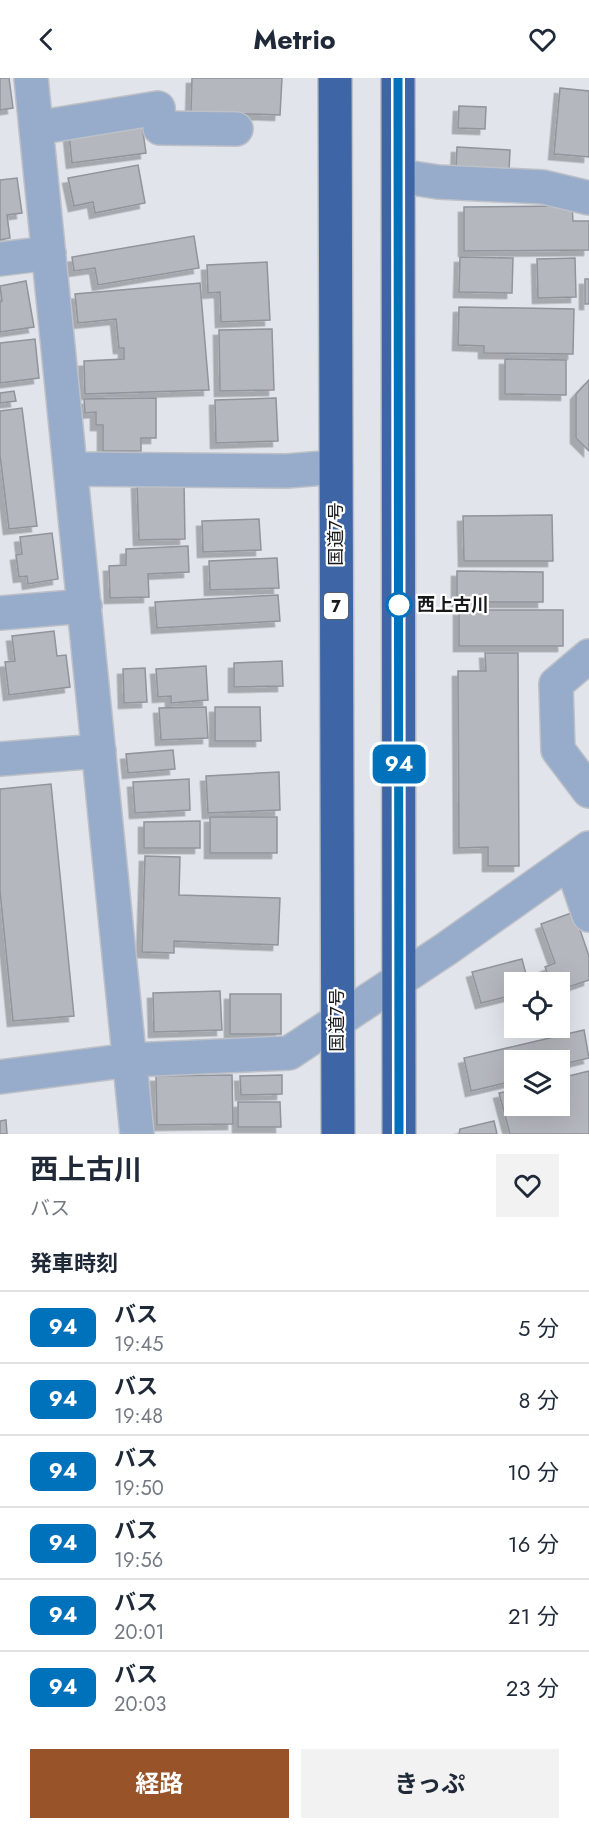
<!DOCTYPE html>
<html lang="ja">
<meta charset="utf-8">
<style>
body{margin:0;font-family:Jost,"Noto Sans JP",sans-serif;background:#f2f2f3;color:#1f2937;height:100vh;display:flex;flex-direction:column;font-size:22px;white-space:nowrap}
*{box-sizing:border-box;margin:0}
p{font-size:20px;color:#747a83}
.icon{flex:none;width:33px;height:33px;fill:none;stroke:currentColor;stroke-width:2;stroke-linecap:round;stroke-linejoin:round}
.map{position:relative;height:1056px;overflow:hidden}
.drawer{display:flex;flex-direction:column;background:#fff;flex:1}
.drawer>*{flex:none}
.badge{padding:0 12px;border-radius:9px;font-size:21px;line-height:39px}
.buttons{position:absolute;left:504px;top:894px;display:grid;gap:12px}
.buttons a{display:grid;place-items:center;width:66px;height:66px;border-radius:0px;background:#fff;box-shadow:0 6px 24px #0002;font-size:30px}
.map>.badge{position:absolute;translate:-50% -50%;box-shadow:0 0 0 3px #fff}
h2{padding:0 30px;font-size:22px;line-height:54px}
.round{display:grid;place-items:center;flex:none;width:63px;height:63px;border-radius:0px;background:#f2f2f3}
.summary{display:flex;align-items:center;justify-content:space-between;height:102px;padding:0 30px}
h1{font-size:28px;font-weight:700;line-height:45px}
.primary-button{display:flex;gap:12px;margin-top:auto;padding:12px 30px}
.primary-button a{flex:1;height:69px;border-radius:0px;background:#985328;color:#fff;font-size:24px;font-weight:700;line-height:69px;text-align:center}
.primary-button a+a{background:#f2f2f3;color:#1f2937}
ul{padding:0;list-style:none}
li{display:flex;align-items:center;gap:18px;height:72px;padding:0 30px;border-top:2px solid #e0e1e3}
li div{flex:1}
li b{display:block;font-size:22px}
li em{font-style:normal}
li .badge{min-width:66px;font-weight:700;text-align:center}
header{display:flex;justify-content:space-between;align-items:center;height:78px;padding:0 30px;background:#fff;font-size:27px;font-weight:700}
.map>svg:first-child{display:block}
.building{fill:#b4b7bd;stroke:#91949a;stroke-width:1.5;filter:url(#shadow)}
.lines{fill:none;stroke-linecap:round;stroke-linejoin:round}
.minor-casing{stroke:#bdc0c6;stroke-width:36}
.highway-casing{stroke:#bdc0c6;stroke-width:36}
.minor{stroke:#97abca;stroke-width:33}
.highway{stroke:#3e65a6;stroke-width:33}
.line-casing{stroke:#fff;stroke-width:14}
.line{stroke:#0072bc;stroke-width:9}
.stop-dot{fill:#fff;stroke:#0072bc;stroke-width:3}
.labels{text-anchor:middle;stroke-width:4.5;stroke-linejoin:round;paint-order:stroke}
.shield{fill:#fff;stroke:#5d5e5f;stroke-width:1.5}
.shield-label{font-size:16px;font-weight:bold;fill:#18191b}
.street-label{font-size:18px;fill:#18191b;stroke:#fff}
.stop-label{font-size:18px;font-weight:bold;fill:#18191b;stroke:#fff;text-anchor:start}
</style>
<header><svg class="icon" aria-label="back" viewBox="0 0 24 24"><path d="M15 5l-7 7 7 7"/></svg>Metrio<svg class="icon" aria-label="heart" viewBox="0 0 24 24"><path d="M12 20l-8-8c-3-5 5-10 8-4 3-6 11-1 8 4z"/></svg></header>
<div class="map">
<svg width="589" height="1056" viewBox="0 0 589 1056">
<defs>
<filter id="shadow"><feDropShadow dx="-5.5" dy="5.5" stdDeviation="0" flood-color="#0004"/></filter>
</defs>
<rect width="100%" height="100%" fill="#e1e5eb"/>
<path class="building" d="M 0,0 L 9,0 L 13,30 L 0,32 Z
M 192,0 L 282,0 L 280,37 L 191,34 Z
M 560,10 L 589,13 L 589,79 L 554,76 Z
M 459,28 L 486,29 L 485,51 L 458,50 Z
M 142,47 L 146,75 L 72,85 L 69,57 Z
M 457,69 L 510,72 L 509,93 L 456,90 Z
M 138,87 L 145,125 L 95,135 L 93,124 L 74,128 L 68,100 Z
M 17,100 L 22,135 L 7,137 L 10,160 L 0,162 L 0,102 Z
M 572,128 L 573,143 L 589,143 L 589,172 L 464,173 L 464,129 Z
M 194,158 L 199,190 L 98,207 L 95,190 L 74,193 L 72,179 Z
M 460,179 L 513,180 L 512,215 L 459,214 Z
M 575,180 L 576,219 L 538,220 L 537,181 Z
M 267,184 L 270,242 L 221,244 L 220,214 L 208,215 L 207,187 Z
M 585,201 L 589,201 L 589,226 L 585,226 Z
M 26,203 L 34,249 L 0,254 L 0,224 L 2,223 L 0,208 Z
M 200,205 L 209,312 L 85,316 L 84,283 L 124,281 L 124,270 L 119,270 L 116,241 L 78,245 L 75,216 Z
M 459,229 L 574,231 L 573,276 L 484,275 L 484,268 L 458,267 Z
M 272,251 L 274,312 L 220,313 L 219,252 Z
M 35,261 L 39,300 L 0,305 L 0,265 Z
M 505,281 L 566,282 L 566,317 L 505,316 Z
M 589,302 L 589,373 L 576,360 L 576,316 Z
M 14,313 L 16,323 L 0,325 L 0,315 Z
M 156,320 L 156,360 L 141,360 L 141,373 L 103,373 L 103,347 L 96,347 L 96,334 L 85,335 L 84,321 Z
M 276,320 L 278,363 L 216,365 L 215,322 Z
M 22,330 L 37,448 L 9,451 L 0,377 L 0,333 Z
M 184,404 L 185,461 L 139,462 L 137,405 Z
M 552,437 L 553,483 L 464,483 L 463,438 Z
M 259,441 L 261,472 L 203,474 L 202,443 Z
M 52,455 L 58,501 L 28,506 L 27,498 L 19,499 L 16,477 L 22,476 L 20,459 Z
M 188,468 L 189,494 L 148,496 L 149,519 L 110,520 L 109,488 L 126,487 L 126,471 Z
M 277,480 L 279,510 L 210,512 L 209,483 Z
M 457,493 L 543,494 L 543,524 L 457,524 Z
M 278,517 L 280,543 L 157,550 L 155,524 Z
M 459,532 L 563,532 L 563,568 L 459,568 Z
M 54,553 L 57,578 L 66,577 L 70,609 L 9,617 L 5,584 L 15,583 L 12,558 Z
M 485,575 L 518,575 L 519,788 L 488,788 L 488,769 L 459,770 L 458,593 L 486,593 Z
M 282,583 L 283,608 L 234,609 L 234,585 Z
M 206,588 L 208,622 L 171,625 L 171,618 L 158,619 L 156,591 Z
M 145,590 L 147,624 L 124,625 L 123,591 Z
M 206,629 L 208,660 L 161,662 L 159,630 Z
M 215,629 L 260,629 L 261,663 L 215,663 Z
M 173,672 L 175,691 L 128,695 L 126,676 Z
M 279,694 L 280,732 L 208,735 L 206,698 Z
M 189,701 L 190,732 L 135,735 L 133,704 Z
M 51,706 L 74,938 L 13,943 L 0,813 L 0,711 Z
M 210,739 L 277,739 L 277,775 L 210,775 Z
M 200,743 L 200,770 L 144,770 L 144,744 Z
M 145,778 L 180,779 L 179,817 L 280,820 L 278,867 L 174,863 L 174,875 L 142,874 Z
M 574,834 L 589,878 L 589,902 L 560,912 L 560,904 L 551,904 L 545,889 L 555,885 L 541,846 Z
M 522,881 L 528,904 L 514,904 L 514,917 L 481,925 L 472,894 Z
M 220,913 L 222,952 L 154,954 L 153,915 Z
M 230,916 L 281,916 L 281,956 L 230,956 Z
M 584,952 L 589,980 L 568,985 L 569,990 L 560,992 L 560,982 L 514,982 L 514,1003 L 471,1013 L 464,980 Z
M 589,993 L 589,1056 L 510,1056 L 499,1015 L 514,1012 L 514,1028 L 560,1028 L 560,1000 Z
M 232,997 L 233,1046 L 157,1047 L 156,998 Z
M 282,997 L 282,1016 L 241,1017 L 240,998 Z
M 238,1024 L 280,1024 L 281,1049 L 238,1049 Z
M 6,1042 L 7,1056 L 0,1056 L 0,1043 Z
M 494,1043 L 497,1056 L 459,1056 L 460,1051 Z"/>
<g class="lines">
<g class="minor-casing">
<path id="minor" d="M 31,0 L 137,1056
M 36,50 L 158,30 L 160,50 L 236,51
M 399,98 L 438,104 L 543,109 L 589,120
M 0,181 L 49,175
M 71,391 L 287,393 L 336,389
M 0,535 L 85,528
M 589,578 L 556,606 L 558,672 L 589,713
M 0,681 L 99,673
M 571,784 L 589,837
M 0,999 L 130,982 L 289,975 L 446,871 L 589,770"/>
</g>
<g class="highway-casing">
<path id="highway" d="M 335,0 L 338,1056
M 398,0 L 399,1056"/>
</g>
<use href="#minor" class="minor"/>
<use href="#highway" class="highway"/>
</g>
<g class="lines">
<g class="line-casing">
<path id="line" d="M 398,0 L 399,1056"/>
</g>
<use href="#line" class="line"/>
</g>
<circle class="stop-dot" cx="399" cy="527" r="12"/>
<g class="labels">
<rect class="shield" x="324" y="515" width="24" height="26" rx="4.5"/>
<g class="shield-label">
<text x="336" y="534">7</text>
</g>
<g class="street-label">
<text transform="translate(336 456) rotate(-90)" y="6">国道7号</text>
<text transform="translate(337 942) rotate(-90)" y="6">国道7号</text>
</g>
<g class="stop-label">
<text x="417" y="533">西上古川</text>
</g>
</g>
</svg>
<div class="buttons">
<a><svg class="icon" aria-label="locate" viewBox="0 0 24 24"><circle cx="12" cy="12" r="6"/><path d="M12 2v4M12 18v4M2 12h4M18 12h4"/></svg></a>
<a><svg class="icon" aria-label="layers" viewBox="0 0 24 24"><path d="M12 4l9 5-9 5-9-5zM3 14l9 5 9-5"/></svg></a>
</div>
<b class="badge" style="left:399px;top:686px;background:#0072bc;color:#fff">94</b>
</div>
<section class="drawer">
<div class="summary"><div><h1>西上古川</h1><p>バス</p></div><a class="round"><svg class="icon" aria-label="heart" viewBox="0 0 24 24"><path d="M12 20l-8-8c-3-5 5-10 8-4 3-6 11-1 8 4z"/></svg></a></div>
<h2>発車時刻</h2>
<ul>
<li><span class="badge" style="background:#0072bc;color:#fff">94</span><div><b>バス</b><p>19:45</p></div><em>5 分</em></li>
<li><span class="badge" style="background:#0072bc;color:#fff">94</span><div><b>バス</b><p>19:48</p></div><em>8 分</em></li>
<li><span class="badge" style="background:#0072bc;color:#fff">94</span><div><b>バス</b><p>19:50</p></div><em>10 分</em></li>
<li><span class="badge" style="background:#0072bc;color:#fff">94</span><div><b>バス</b><p>19:56</p></div><em>16 分</em></li>
<li><span class="badge" style="background:#0072bc;color:#fff">94</span><div><b>バス</b><p>20:01</p></div><em>21 分</em></li>
<li><span class="badge" style="background:#0072bc;color:#fff">94</span><div><b>バス</b><p>20:03</p></div><em>23 分</em></li>
</ul>
<div class="primary-button"><a>経路</a><a>きっぷ</a></div>
</section>
